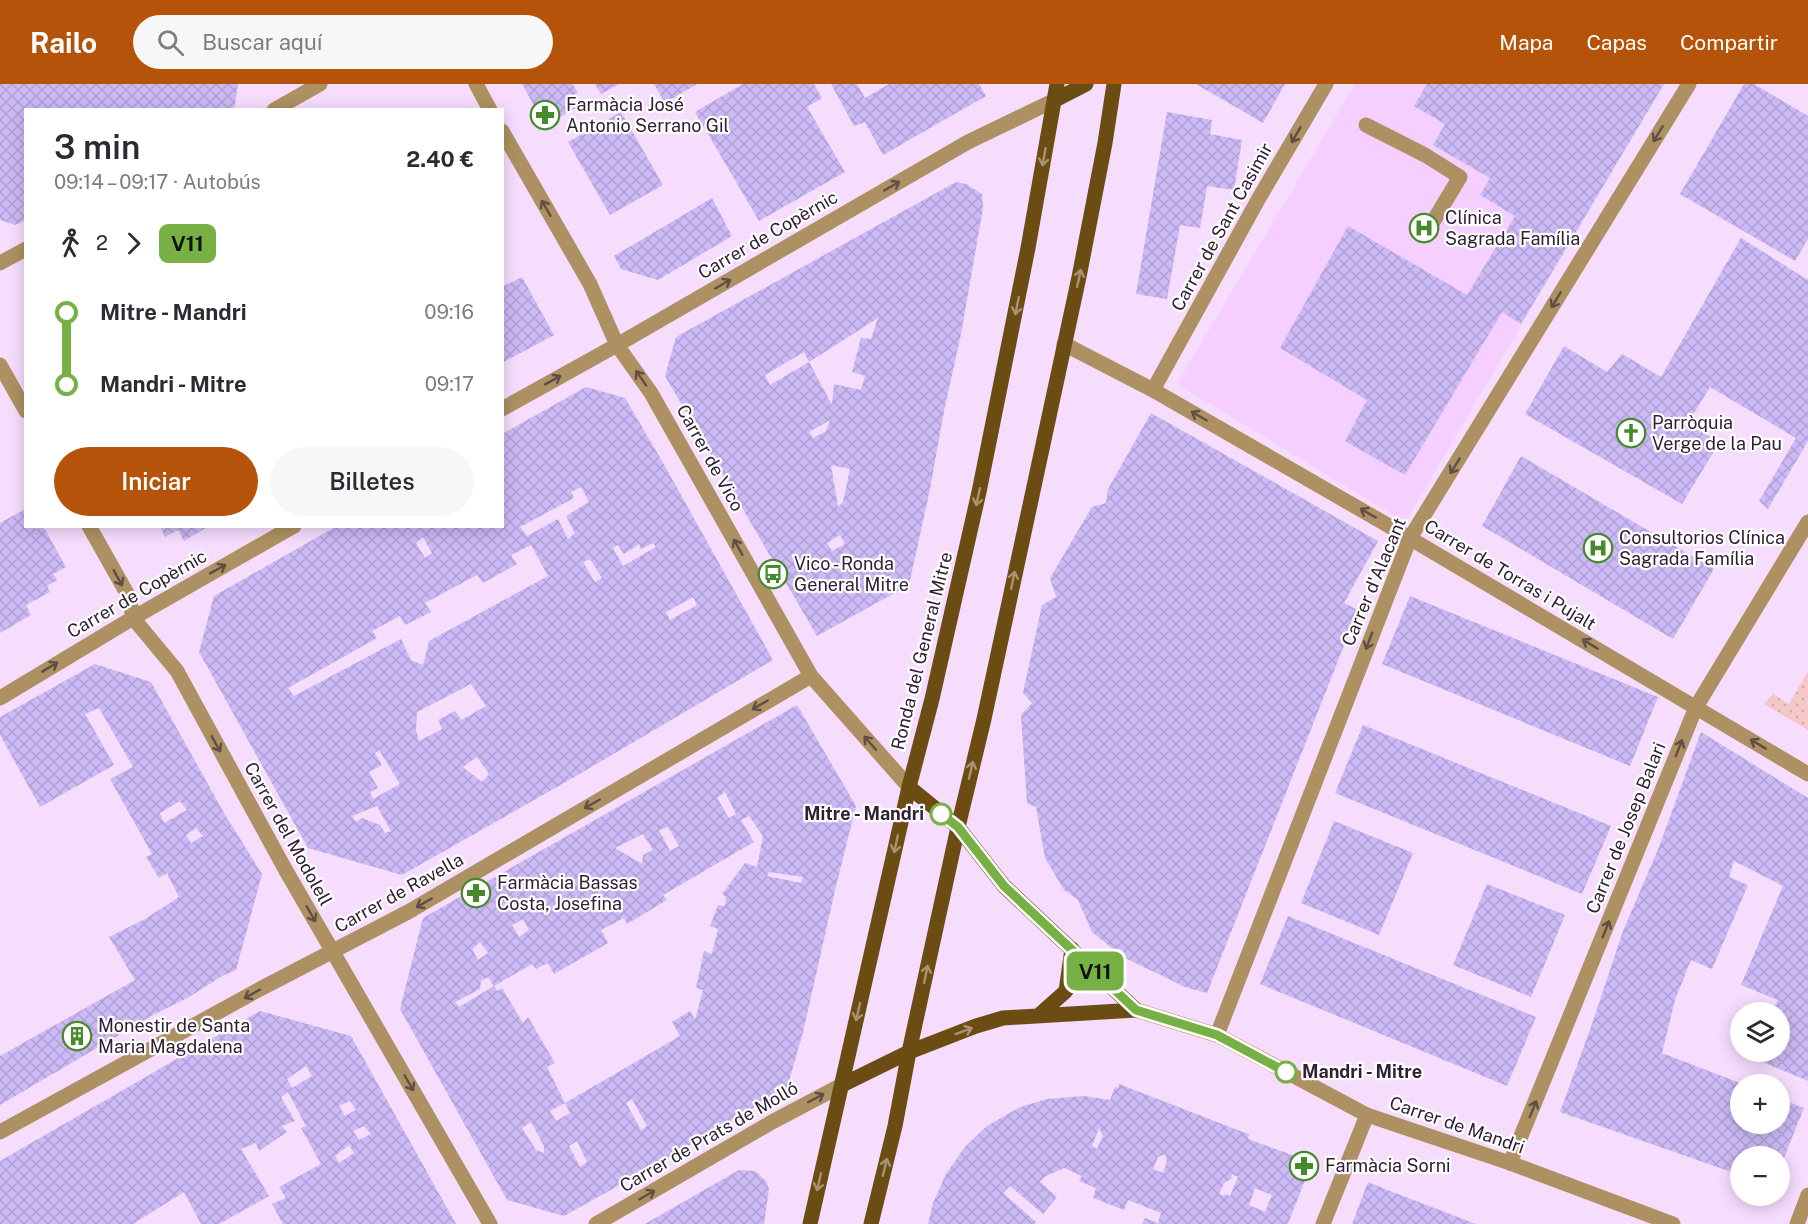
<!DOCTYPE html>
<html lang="es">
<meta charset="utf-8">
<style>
body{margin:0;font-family:"Public Sans",sans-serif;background:#f7f7f7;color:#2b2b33;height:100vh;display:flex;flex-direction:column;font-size:22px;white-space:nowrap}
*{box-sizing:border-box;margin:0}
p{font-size:20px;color:#7c7c81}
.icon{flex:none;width:33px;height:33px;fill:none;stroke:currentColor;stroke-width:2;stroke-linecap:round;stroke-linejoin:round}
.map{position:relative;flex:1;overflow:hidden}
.sheet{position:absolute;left:24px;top:24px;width:480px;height:420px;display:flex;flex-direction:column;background:#fff;border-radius:0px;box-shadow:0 3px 15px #0003}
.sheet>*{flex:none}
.badge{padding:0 12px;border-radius:9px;font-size:21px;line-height:39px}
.buttons{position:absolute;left:1730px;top:918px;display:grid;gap:12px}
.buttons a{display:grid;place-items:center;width:60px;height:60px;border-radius:50%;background:#fff;box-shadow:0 3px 15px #0003;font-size:30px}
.map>.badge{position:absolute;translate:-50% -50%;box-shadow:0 0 0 3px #fff}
.legs{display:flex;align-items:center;gap:9px;height:66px;padding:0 30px;font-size:20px}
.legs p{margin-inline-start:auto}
.summary{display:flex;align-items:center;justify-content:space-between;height:102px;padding:0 30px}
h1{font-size:33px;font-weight:600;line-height:45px}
.button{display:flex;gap:12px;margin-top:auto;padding:12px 30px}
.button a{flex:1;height:69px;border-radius:36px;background:#b45309;color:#fff;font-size:24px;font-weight:600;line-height:69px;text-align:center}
.button a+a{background:#f7f7f7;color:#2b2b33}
ul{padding:0 30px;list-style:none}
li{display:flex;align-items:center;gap:21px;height:72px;font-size:22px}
li i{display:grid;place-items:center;width:9px;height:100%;margin:0 8px;background:currentColor}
li i::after{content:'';width:15px;height:15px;margin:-8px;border:4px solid;border-radius:50%;background:#fff}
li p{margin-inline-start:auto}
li:first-child i{background:linear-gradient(#0000 50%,currentColor 0)}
li:last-child i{background:linear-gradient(currentColor 50%,#0000 0)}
header{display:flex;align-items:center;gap:36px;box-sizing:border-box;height:84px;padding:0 30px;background:#b45309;color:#fff}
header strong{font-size:28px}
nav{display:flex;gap:33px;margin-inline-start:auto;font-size:21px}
.search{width:420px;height:54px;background:#f7f7f7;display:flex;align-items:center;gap:15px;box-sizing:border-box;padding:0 21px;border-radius:33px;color:#7c7c81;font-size:22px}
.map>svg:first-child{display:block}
.built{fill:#f4cfff}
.park{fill:url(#park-dots)}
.building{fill:url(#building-cross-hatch);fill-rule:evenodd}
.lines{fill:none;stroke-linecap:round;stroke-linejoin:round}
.service{stroke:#ae9162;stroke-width:15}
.minor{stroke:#ae9162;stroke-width:15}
.tertiary{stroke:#ae9162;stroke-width:15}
.primary{stroke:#6b4d14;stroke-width:15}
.oneway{stroke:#624d46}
.oneway2{stroke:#a69472}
.line-1-casing{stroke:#fff;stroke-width:14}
.line-1{stroke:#77b045;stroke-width:9}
.stop-1-dot{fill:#fff;stroke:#77b045;stroke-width:3}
.labels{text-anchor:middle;stroke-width:4.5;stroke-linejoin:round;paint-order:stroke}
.poi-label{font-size:18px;fill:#302034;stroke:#fff;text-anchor:start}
.street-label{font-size:18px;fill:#302034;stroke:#fff}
.stop-label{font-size:18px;font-weight:bold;fill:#302034;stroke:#fff;text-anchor:end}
</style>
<header>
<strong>Railo</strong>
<div class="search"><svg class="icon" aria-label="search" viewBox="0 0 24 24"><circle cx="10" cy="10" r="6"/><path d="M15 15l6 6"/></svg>Buscar aquí</div>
<nav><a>Mapa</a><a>Capas</a><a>Compartir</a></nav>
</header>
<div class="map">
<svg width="1808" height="1140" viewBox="0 0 1808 1140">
<defs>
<pattern id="park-dots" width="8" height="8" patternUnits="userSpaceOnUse" patternTransform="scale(1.5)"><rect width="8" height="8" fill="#f4c8c8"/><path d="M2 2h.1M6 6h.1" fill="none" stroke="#d2acac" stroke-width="1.8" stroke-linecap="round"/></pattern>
<pattern id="building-cross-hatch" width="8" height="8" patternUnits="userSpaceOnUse" patternTransform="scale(1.5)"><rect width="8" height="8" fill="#ccbaf6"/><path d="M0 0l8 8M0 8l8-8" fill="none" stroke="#b0a0d4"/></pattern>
</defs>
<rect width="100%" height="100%" fill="#f6ddfe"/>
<path class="built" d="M 1355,0 L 1664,0 L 1405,438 L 1177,300 Z"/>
<path class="park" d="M 1808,587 L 1808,646 L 1764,620 L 1773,610 L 1789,620 Z"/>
<path class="building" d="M 0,0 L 238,0 L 234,26 L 26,26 L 26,136 L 15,141 L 0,136 Z
M 522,0 L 573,0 L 578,9 L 571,12 L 578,23 L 538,45 L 534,37 L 541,34 Z
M 595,0 L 619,0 L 601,10 Z
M 654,0 L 697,0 L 665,19 Z
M 743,0 L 814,0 L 822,14 L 807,23 L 845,88 L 759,137 L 695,28 Z
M 831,0 L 857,0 L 865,14 L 889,0 L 979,0 L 986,12 L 883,71 L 865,38 L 854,42 Z
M 1196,0 L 1285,0 L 1263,39 Z
M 1427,0 L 1664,0 L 1521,240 L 1502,228 L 1405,391 L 1345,357 L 1367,316 L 1280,264 L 1348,142 L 1467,211 L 1515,132 L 1480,111 L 1490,94 L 1433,61 L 1445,40 L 1414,22 Z
M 1744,0 L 1754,0 L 1808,32 L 1808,155 L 1795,177 L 1680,110 Z
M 621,28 L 663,101 L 610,131 L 568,58 Z
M 1167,28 L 1212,36 L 1210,50 L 1242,56 L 1234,106 L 1207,102 L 1200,144 L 1180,141 L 1167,215 L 1136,210 Z
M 956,98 L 966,100 L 982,110 L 983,124 L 961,250 L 944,327 L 930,405 L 909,501 L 817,552 L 665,292 L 676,253 ZM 878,234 L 871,255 L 861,254 L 852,288 L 865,292 L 861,306 L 834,300 L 832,321 L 809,278 L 770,301 L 765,291 L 804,268 L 809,278 ZM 830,336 L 826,347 L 813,354 L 809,348 ZM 831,381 L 850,385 L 843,418 L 838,423 ZM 840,451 L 845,460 L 832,467 L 827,459 Z
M 712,114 L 732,152 L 658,196 L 621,185 L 614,172 Z
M 1741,154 L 1808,196 L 1808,357 L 1768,425 L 1759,417 L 1796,354 L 1710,303 L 1688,339 L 1719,359 L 1682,420 L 1525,330 L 1564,262 L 1607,288 L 1622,270 L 1661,293 Z
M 522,193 L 554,251 L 502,279 L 502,203 Z
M 586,303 L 625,314 L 662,377 L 773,576 L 571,695 L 402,791 L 308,764 L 199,568 L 214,512 L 337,442 L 502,442 L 502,418 L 505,417 L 502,413 L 502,350 ZM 581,403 L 589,418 L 566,432 L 575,449 L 568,455 L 558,435 L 527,452 L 520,443 L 574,414 L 571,408 ZM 423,453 L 432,469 L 425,474 L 416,459 ZM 653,459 L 656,463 L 623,482 L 613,464 L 618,461 L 624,470 L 639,460 L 641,465 ZM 531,461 L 548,492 L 429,557 L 423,581 L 411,576 L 401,555 L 294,612 L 288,604 L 377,554 L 372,547 L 400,532 L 405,541 L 431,528 L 425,519 L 477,491 L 483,499 L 517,480 L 511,471 ZM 590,475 L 602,494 L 595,498 L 583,478 ZM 693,513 L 697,521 L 670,536 L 666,528 ZM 471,600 L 486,622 L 461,636 L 455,627 L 438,636 L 442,645 L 419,657 L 416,646 L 417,628 ZM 379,666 L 400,700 L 373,715 L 370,708 L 378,704 L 369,688 L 382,681 L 375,669 ZM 477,673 L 489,690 L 482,698 L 463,683 ZM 377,722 L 391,747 L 385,749 L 380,741 L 362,734 L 356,738 L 352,732 Z
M 1151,329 L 1378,457 L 1344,519 L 1358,526 L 1207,909 L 1185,903 L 1123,873 L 1092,848 L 1078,816 L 1064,806 L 1045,774 L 1036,723 L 1027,719 L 1021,631 L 1032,619 L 1023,609 L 1042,521 L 1056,513 L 1050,494 L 1092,423 L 1106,419 L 1108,405 Z
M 1521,372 L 1714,485 L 1673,555 L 1482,442 Z
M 25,425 L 26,442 L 35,442 L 36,445 L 43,442 L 66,483 L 53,490 L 57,496 L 47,502 L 50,508 L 26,521 L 31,531 L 0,549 L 0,439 Z
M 160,442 L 209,442 L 184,457 L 178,446 L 165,453 Z
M 1410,512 L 1658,613 L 1630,682 L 1382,580 Z
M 95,580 L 151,598 L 224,729 L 262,790 L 236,886 L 222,892 L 189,913 L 153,931 L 0,1021 L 0,972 L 135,896 L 109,853 L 145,835 L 179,813 L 167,789 L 159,794 L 146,773 L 152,770 L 110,695 L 133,683 L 99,624 L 85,630 L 114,681 L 40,723 L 0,651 L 0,633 ZM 180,717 L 187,726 L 164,739 L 160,729 ZM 196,744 L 203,752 L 191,759 L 186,751 Z
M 797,621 L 856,722 L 836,802 L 803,948 L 787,1004 L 659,1079 L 564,1132 L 507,1116 L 400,925 L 423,834 ZM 725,708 L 736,730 L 729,734 L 717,714 ZM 749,732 L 763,752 L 757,783 L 745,779 L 722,810 L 726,813 L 725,822 L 718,821 L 710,842 L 718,845 L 712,870 L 704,867 L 696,904 L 703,906 L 695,936 L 690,927 L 672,938 L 680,952 L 565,1019 L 570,1029 L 556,1037 L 550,1027 L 565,1019 L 547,983 L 555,979 L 528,933 L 523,939 L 502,904 L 497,907 L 494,902 L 459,923 L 455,918 L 480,905 L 481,897 L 488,893 L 494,902 L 532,880 L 536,885 L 548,879 L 554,890 L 608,859 L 601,846 L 624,834 L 627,840 L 667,816 L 663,811 L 754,758 L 741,736 ZM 668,743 L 679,762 L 670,767 L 659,746 ZM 643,750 L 653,766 L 643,771 L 642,780 L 615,764 ZM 769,788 L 803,793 L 801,799 L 767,792 ZM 523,835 L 529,846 L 519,853 L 512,841 ZM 480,858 L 488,869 L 478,876 L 472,865 ZM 632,1015 L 647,1042 L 641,1046 L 626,1019 ZM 531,1038 L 544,1062 L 544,1069 L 536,1066 L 522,1044 ZM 577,1057 L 587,1078 L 580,1083 L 569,1062 Z
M 1363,641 L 1611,742 L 1582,810 L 1335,709 Z
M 1701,648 L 1808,714 L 1808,997 L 1753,974 L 1756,968 L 1779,968 L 1779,928 L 1772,928 L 1778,916 L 1741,901 L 1783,802 L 1734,777 L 1729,793 L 1748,801 L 1712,885 L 1691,876 L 1675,916 L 1662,969 L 1740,999 L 1740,1040 L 1779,1040 L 1779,1014 L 1804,1024 L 1779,1086 L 1779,1072 L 1740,1072 L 1740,1091 L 1560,1028 L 1591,943 L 1623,847 L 1659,763 Z
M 1334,737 L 1413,769 L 1379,851 L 1301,819 Z
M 1487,800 L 1565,831 L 1531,913 L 1453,881 Z
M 1288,832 L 1536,933 L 1507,1002 L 1260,900 Z
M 260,927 L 351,952 L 456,1140 L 283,1140 L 272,1120 L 286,1114 L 279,1103 L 321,1080 L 301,1044 L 306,1042 L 288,1008 L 281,1013 L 295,1037 L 282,1042 L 287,1048 L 259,1067 L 256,1059 L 241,1065 L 269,1112 L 219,1140 L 201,1140 L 184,1108 L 133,1140 L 0,1140 L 0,1077 ZM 306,982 L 312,992 L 292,1004 L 287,995 ZM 350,1017 L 356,1026 L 345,1032 L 339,1022 ZM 364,1042 L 371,1050 L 359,1056 L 353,1047 ZM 349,1061 L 354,1069 L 339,1079 L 335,1072 Z
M 1119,1000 L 1248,1050 L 1249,1051 L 1248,1055 L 1312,1078 L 1288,1140 L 1142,1140 L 1145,1134 L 1158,1139 L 1161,1129 L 1128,1116 L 1124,1126 L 1093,1114 L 1096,1104 L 1079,1097 L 1082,1092 L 1064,1084 L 1044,1093 L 1040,1098 L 1057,1113 L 1043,1130 L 1010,1102 L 1003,1109 L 1036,1138 L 1035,1140 L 928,1140 L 933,1119 L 946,1090 L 965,1063 L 987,1042 L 1020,1023 L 1047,1015 L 1083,1012 L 1110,1016 L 1115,1003 L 1118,1004 ZM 1099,1044 L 1103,1052 L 1097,1065 L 1092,1062 ZM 1165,1070 L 1167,1077 L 1163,1089 L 1153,1085 L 1158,1073 ZM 1232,1090 L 1238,1093 L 1230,1112 L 1225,1110 L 1224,1112 L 1219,1110 L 1224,1099 L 1231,1095 ZM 1255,1104 L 1272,1111 L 1265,1128 L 1249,1121 Z
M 739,1086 L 755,1087 L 766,1097 L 769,1105 L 764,1140 L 645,1140 Z
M 1368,1098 L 1390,1107 L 1476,1140 L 1352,1140 Z"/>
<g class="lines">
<path class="service" d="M 1366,41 L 1425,71 L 1460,93 L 1431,141"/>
<path class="minor" d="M 476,0 L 490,26
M 274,26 L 320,0
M 502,47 L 590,200 L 617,261 L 651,309 L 811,592 L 909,703
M 0,179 L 26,165
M 1064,260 L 1153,306 L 1384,439 L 1808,690
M 0,281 L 26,327
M 1153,306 L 1259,114 L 1326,0
M 502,325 L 617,261 L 968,58 L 1055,16
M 89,442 L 129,513 L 133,534 L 177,587 L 285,785 L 490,1140
M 0,614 L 133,534 L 294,442
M 1217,951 L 1410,454 L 1689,0
M 0,1048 L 260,905 L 408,828 L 811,592
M 1510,1079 L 1696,623 L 1808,438
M 1323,1140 L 1367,1031
M 1797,1140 L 1808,1111"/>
<path class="tertiary" d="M 1136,926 L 1217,951 L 1367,1031 L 1510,1079 L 1673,1140
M 596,1140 L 772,1038 L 842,1001"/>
<path class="primary" d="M 1055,16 L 1086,0
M 909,703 L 958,743 L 1004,802 L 1136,926
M 1038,932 L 1066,907 L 1072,865
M 842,1001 L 909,968 L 976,942 L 1003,934 L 1136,926
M 810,1140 L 909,703 L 932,615 L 979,408 L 1028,164 L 1057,0
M 871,1140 L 895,1042 L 909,968 L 958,743 L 984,635 L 1079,193 L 1105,59 L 1114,0"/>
</g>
<defs><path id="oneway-shaft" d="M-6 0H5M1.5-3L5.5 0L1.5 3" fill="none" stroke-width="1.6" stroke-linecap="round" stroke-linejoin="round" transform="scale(1.5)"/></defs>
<g class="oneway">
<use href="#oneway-shaft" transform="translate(1658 50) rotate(121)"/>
<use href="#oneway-shaft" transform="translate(1296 51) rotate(120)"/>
<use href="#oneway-shaft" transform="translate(892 102) rotate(-30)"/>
<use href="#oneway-shaft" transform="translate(546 124) rotate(-120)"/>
<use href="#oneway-shaft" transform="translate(723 200) rotate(-30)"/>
<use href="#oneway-shaft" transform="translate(1556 216) rotate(121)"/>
<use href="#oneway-shaft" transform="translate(641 294) rotate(-125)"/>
<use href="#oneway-shaft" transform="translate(553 296) rotate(-29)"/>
<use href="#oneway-shaft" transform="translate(1199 332) rotate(-150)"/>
<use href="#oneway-shaft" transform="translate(1455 382) rotate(122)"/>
<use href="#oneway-shaft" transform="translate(1368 429) rotate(-150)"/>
<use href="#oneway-shaft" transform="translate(738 463) rotate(-119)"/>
<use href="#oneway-shaft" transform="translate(218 485) rotate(-29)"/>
<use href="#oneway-shaft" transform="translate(118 494) rotate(61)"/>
<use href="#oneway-shaft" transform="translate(1369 557) rotate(111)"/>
<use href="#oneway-shaft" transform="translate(1590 560) rotate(-149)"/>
<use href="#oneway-shaft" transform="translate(50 583) rotate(-31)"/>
<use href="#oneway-shaft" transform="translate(760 621) rotate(150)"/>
<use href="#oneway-shaft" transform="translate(870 659) rotate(-131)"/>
<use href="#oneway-shaft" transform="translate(216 660) rotate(61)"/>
<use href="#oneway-shaft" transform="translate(1758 660) rotate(-149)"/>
<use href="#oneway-shaft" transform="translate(1679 664) rotate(-68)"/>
<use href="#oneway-shaft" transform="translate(592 720) rotate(150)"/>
<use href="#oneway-shaft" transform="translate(424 819) rotate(150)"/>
<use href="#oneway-shaft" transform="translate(311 830) rotate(60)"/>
<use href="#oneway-shaft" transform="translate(1606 845) rotate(-68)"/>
<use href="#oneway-shaft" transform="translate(252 910) rotate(151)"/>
<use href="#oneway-shaft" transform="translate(409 999) rotate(60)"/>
<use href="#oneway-shaft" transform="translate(816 1014) rotate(-28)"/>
<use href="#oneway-shaft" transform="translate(1533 1025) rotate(-68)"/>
<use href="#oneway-shaft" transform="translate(647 1111) rotate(-30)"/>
</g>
<g class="oneway2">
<use href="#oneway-shaft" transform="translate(1044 73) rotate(100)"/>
<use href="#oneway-shaft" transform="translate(1079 194) rotate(-78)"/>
<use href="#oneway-shaft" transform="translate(1017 222) rotate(101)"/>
<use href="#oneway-shaft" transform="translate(978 413) rotate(102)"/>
<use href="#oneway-shaft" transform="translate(1013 496) rotate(-78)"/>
<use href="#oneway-shaft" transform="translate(971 686) rotate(-77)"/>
<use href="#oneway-shaft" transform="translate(896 760) rotate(102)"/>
<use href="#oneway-shaft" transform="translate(926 890) rotate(-78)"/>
<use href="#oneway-shaft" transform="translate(858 928) rotate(103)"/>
<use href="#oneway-shaft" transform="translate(964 947) rotate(-21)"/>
<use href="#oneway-shaft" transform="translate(885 1083) rotate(-76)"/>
<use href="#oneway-shaft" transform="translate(819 1098) rotate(103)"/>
</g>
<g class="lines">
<g class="line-1-casing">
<path id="line-1" d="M 941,730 L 958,743 L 1004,802 L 1136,926 L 1217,951 L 1286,988"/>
</g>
<use href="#line-1" class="line-1"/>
</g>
<defs>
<g id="pharmacy-ring" transform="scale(1.5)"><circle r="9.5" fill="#fff" stroke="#478a2e" stroke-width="1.5"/><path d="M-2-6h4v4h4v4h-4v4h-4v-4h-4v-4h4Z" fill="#478a2e"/></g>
<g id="hospital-ring" transform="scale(1.5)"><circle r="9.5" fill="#fff" stroke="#478a2e" stroke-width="1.5"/><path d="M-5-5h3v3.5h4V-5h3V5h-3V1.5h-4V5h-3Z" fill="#478a2e"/></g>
<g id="church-ring" transform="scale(1.5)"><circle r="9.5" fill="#fff" stroke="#478a2e" stroke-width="1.5"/><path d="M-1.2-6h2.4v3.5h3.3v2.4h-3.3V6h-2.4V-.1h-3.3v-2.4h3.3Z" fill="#478a2e"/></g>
<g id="bus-ring" transform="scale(1.5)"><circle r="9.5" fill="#fff" stroke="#478a2e" stroke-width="1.5"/><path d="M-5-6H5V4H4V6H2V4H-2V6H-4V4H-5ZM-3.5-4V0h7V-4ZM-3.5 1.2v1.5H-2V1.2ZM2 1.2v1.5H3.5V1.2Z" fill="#478a2e"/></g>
<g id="building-ring" transform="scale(1.5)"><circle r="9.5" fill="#fff" stroke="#478a2e" stroke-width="1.5"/><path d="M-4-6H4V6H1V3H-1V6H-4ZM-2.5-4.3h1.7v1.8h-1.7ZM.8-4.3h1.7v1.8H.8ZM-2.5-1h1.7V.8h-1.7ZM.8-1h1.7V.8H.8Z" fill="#478a2e"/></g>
</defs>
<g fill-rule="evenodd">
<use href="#pharmacy-ring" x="545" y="31"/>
<use href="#hospital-ring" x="1424" y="144"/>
<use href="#church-ring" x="1631" y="349"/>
<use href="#hospital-ring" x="1598" y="464"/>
<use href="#bus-ring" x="773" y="490"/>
<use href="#pharmacy-ring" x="476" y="809"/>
<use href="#building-ring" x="77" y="952"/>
<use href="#pharmacy-ring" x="1304" y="1082"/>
</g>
<g class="stop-1-dot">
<circle cx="941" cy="730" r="10"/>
<circle cx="1286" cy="988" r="10"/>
</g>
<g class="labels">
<g class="poi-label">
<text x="566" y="27">Farmàcia José<tspan x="566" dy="21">Antonio Serrano Gil</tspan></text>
<text x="1445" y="140">Clínica<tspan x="1445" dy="21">Sagrada Família</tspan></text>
<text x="1652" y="345">Parròquia<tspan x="1652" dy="21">Verge de la Pau</tspan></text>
<text x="1619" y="460">Consultorios Clínica<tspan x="1619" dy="21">Sagrada Família</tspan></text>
<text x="794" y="486">Vico - Ronda<tspan x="794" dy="21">General Mitre</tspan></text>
<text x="497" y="805">Farmàcia Bassas<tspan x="497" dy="21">Costa, Josefina</tspan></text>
<text x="98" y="948">Monestir de Santa<tspan x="98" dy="21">Maria Magdalena</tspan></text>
<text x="1325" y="1088">Farmàcia Sorni</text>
</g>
<g class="street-label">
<text transform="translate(1222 143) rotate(-61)" y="6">Carrer de Sant Casimir</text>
<text transform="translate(768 151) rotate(-30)" y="6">Carrer de Copèrnic</text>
<text transform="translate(710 374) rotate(61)" y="6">Carrer de Vico</text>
<text transform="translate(1510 491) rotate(31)" y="6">Carrer de Torras i Pujalt</text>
<text transform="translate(1374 498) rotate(-67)" y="6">Carrer d'Alacant</text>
<text transform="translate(137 510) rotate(-30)" y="6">Carrer de Copèrnic</text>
<text transform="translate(922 567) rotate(-76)" y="6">Ronda del General Mitre</text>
<text transform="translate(1626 744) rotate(-68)" y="6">Carrer de Josep Balari</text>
<text transform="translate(288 750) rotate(61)" y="6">Carrer del Modolell</text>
<text transform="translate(399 809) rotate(-29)" y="6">Carrer de Ravella</text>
<text transform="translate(1457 1041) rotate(19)" y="6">Carrer de Mandri</text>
<text transform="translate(709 1053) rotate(-30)" y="6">Carrer de Prats de Molló</text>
</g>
<g class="stop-label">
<text x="924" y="736">Mitre - Mandri</text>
<text x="1302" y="994" text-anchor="start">Mandri - Mitre</text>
</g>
</g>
</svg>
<div class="buttons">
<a><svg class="icon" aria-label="layers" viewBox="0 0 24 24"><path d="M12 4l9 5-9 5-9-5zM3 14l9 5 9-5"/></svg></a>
<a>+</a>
<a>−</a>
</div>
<b class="badge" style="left:1095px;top:887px;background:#77b045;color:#111">V11</b>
<section class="sheet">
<div class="summary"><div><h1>3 min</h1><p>09:14 – 09:17 · Autobús</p></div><b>2.40 €</b></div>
<div class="legs"><svg class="icon" aria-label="walk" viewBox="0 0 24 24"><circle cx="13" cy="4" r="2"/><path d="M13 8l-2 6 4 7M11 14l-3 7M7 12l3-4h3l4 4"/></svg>2<svg class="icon" aria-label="forward" viewBox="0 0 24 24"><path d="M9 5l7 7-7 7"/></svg><b class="badge" style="background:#77b045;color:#111">V11</b></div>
<ul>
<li><i style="color:#77b045"></i><b>Mitre - Mandri</b><p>09:16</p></li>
<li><i style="color:#77b045"></i><b>Mandri - Mitre</b><p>09:17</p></li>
</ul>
<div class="button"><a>Iniciar</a><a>Billetes</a></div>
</section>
</div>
